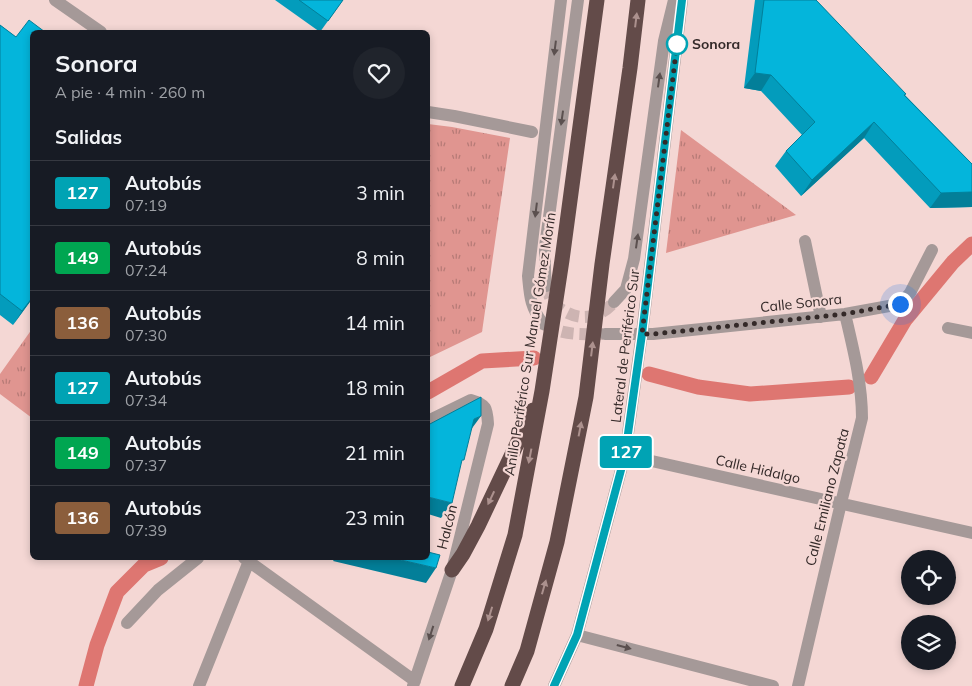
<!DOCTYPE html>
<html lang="es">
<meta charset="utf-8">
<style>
body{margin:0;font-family:Mulish,sans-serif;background:#20242c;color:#f1f3f6;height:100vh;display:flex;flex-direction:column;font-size:19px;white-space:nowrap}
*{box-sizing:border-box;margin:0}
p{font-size:16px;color:#9ea1a6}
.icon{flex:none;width:28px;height:28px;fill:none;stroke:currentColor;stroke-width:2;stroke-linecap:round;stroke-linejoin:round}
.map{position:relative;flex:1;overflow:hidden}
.sheet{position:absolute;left:30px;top:30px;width:400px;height:530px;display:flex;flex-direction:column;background:#171b24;border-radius:8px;box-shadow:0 2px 8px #0003}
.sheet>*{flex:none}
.badge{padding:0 10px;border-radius:4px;font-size:18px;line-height:32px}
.fabs{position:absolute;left:901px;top:550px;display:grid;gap:10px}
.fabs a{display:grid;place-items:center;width:55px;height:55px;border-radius:50%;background:#171b24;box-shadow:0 2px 8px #0003;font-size:25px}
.you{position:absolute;width:25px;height:25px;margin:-12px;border:4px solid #fff;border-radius:50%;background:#1a73e8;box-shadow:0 0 0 8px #1a73e833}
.map>.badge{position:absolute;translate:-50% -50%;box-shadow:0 0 0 2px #fff}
h2{padding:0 25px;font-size:19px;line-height:45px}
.round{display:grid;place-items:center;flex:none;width:52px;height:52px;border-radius:26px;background:#20242c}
.summary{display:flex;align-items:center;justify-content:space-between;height:85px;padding:0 25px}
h1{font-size:24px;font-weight:700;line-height:38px}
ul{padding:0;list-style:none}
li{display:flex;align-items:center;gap:15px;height:65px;padding:0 25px;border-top:1px solid #363941}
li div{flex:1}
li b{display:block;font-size:19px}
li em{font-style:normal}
li .badge{min-width:55px;font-weight:700;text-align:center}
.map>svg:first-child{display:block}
.grass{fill:url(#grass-tufts)}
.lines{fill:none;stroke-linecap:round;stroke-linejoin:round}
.canal{stroke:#de7671;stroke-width:15}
.minor-tunnel{stroke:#cdb4b2;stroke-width:12;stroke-dasharray:12 6;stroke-linecap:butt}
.minor{stroke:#a59998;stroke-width:12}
.highway{stroke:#634b49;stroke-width:15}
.wall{fill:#039cbc}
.shaded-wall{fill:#037f99}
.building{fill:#04b5db;stroke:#037f99}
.oneway{fill:#ac918e}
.oneway2{fill:#5b504f}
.line-casing{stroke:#fff;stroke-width:11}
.line{stroke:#00a3b4;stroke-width:8}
.walk{stroke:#332928;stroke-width:5;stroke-dasharray:0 9}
.stop-dot{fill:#fff;stroke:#00a3b4;stroke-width:2.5}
.labels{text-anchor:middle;stroke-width:4.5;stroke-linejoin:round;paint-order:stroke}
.stop-label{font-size:14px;font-weight:bold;fill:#332928;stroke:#f4d7d4;text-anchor:start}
.street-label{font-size:14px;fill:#332928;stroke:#f4d7d4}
</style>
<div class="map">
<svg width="972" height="686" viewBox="0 0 972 686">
<defs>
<pattern id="grass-tufts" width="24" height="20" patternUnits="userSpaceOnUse" patternTransform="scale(1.25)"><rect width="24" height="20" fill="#e09590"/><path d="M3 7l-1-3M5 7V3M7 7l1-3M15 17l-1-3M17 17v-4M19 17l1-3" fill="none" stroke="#b67a76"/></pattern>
</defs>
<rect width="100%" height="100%" fill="#f4d7d4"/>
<path class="grass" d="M 428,124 L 452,127 L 510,138 L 482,332 L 428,358 Z
M 681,130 L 796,215 L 666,253 Z
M 32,329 L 32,418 L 0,394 L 0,374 Z"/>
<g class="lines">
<path class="canal" d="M 649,374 L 698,387 L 750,394 L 849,387
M 871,377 L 905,320 L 953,262 L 972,244
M 428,392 L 482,361 L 534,358
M 86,686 L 97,645 L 117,592 L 144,565 L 161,558"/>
<path class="minor-tunnel" d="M 546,286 C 548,292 550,299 554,304 C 557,307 561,309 564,311 C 582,322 601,317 614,302
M 545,325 C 565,336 581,334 603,334"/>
<path class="minor" d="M 55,0 L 101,32
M 428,112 L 454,116 L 532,132
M 805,241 L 821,317
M 546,286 L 545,271 L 545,247 L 578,0
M 614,302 L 626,289 L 634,259 L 664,41 L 674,0
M 543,324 C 530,306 530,297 528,276 L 561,0
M 948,328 L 972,333
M 605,334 L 653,334 L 845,314 L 900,304 L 910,293 L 932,250
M 625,455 L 972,533
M 244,558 L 415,681
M 127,623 L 158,590 L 198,558
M 577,635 L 773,686
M 199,686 L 249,561
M 413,686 L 452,570 L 488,424 C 487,409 487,404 471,400 L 428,421
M 554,686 L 577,635 L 625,455 L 642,333 L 682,0
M 798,686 L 841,503 L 862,418 C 862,383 853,348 845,314"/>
<path class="highway" d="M 452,570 L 463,554 L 478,526 L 533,410
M 462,686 L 486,629 L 515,535 L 542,391 L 562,260 L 597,0
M 512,686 L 527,651 L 557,542 L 586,397 L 602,264 L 630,68 L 638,0"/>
</g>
<path class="wall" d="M 275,0 L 343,0 L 320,32 Z
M 755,0 L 816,0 L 905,95 L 972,164 L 972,207 L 930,208 L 864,138 L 801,196 L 775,166 L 786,151 L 802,135 L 761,91 L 744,88 Z
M 0,25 L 16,37 L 32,32 L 32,299 L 13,325 L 0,315 Z"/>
<path class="shaded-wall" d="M 755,73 L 771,75 L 761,91 L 744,88 Z
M 874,122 L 864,138 L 801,196 L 812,180 Z
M 972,192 L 972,207 L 930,208 L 941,193 Z
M 32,298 L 32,299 L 13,325 L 22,311 Z
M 481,416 L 470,431 L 474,419 Z
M 428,497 L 452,503 L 441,518 L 428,514 Z
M 335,558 L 392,558 L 436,568 L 426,583 L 333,561 Z"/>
<path class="building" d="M 299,0 L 343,0 L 328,21 Z
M 764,0 L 816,0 L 906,94 L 904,95 L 972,164 L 972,192 L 941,193 L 874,122 L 812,180 L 786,151 L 815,122 L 771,75 L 755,73 Z
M 29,20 L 45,32 L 32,32 L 32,298 L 22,311 L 0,294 L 0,25 L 16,37 Z
M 481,397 L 481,416 L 474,419 L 464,460 L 462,460 L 452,503 L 428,497 L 428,425 Z
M 428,552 L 440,555 L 436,568 L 392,558 L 428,558 Z"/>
<defs><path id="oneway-solid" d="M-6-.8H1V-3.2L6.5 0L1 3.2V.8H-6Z" transform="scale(1.25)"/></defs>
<g class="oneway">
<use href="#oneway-solid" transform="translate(636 20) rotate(-83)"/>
<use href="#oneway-solid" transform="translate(614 181) rotate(-82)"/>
<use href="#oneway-solid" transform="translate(592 349) rotate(-83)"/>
<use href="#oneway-solid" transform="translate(580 429) rotate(-79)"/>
<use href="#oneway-solid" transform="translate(530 456) rotate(101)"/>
<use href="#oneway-solid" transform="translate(491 498) rotate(115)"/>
<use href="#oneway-solid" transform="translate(544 587) rotate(-74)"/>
<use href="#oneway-solid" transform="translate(490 614) rotate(107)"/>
</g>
<g class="oneway2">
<use href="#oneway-solid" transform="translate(555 48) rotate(97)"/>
<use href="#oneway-solid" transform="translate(659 80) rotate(-82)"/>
<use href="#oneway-solid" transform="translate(562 118) rotate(98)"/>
<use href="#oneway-solid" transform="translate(536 210) rotate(97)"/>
<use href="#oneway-solid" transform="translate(637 241) rotate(-82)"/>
<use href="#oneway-solid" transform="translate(431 633) rotate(108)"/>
<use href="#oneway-solid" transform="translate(624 647) rotate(15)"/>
</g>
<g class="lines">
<g class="line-casing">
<path id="line" d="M 554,686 L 577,635 L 625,455 L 642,334 L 682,0"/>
</g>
<use href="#line" class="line"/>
<path class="walk" d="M 677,44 L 642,334 L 653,334 L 845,314 L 900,304"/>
</g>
<circle class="stop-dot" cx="677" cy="44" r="10"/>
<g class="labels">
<g class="stop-label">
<text x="692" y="49">Sonora</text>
</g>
<g class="street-label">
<text transform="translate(801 303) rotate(-6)" y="5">Calle Sonora</text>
<text transform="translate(530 344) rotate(-81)" y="5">Anillo Periférico Sur Manuel Gómez Morín</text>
<text transform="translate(625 346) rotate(-83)" y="5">Lateral de Periférico Sur</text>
<text transform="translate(758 469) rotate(13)" y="5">Calle Hidalgo</text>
<text transform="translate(827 497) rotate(-76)" y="5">Calle Emiliano Zapata</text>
<text transform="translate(447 527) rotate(-76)" y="5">Halcón</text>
</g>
</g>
</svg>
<div class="fabs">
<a><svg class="icon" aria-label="locate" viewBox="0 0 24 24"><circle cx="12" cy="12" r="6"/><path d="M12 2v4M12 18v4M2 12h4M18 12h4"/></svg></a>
<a><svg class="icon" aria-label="layers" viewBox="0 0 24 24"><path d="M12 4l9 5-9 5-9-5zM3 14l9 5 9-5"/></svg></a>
</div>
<div class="you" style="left:900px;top:304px"></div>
<b class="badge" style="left:626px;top:452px;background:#00a3b4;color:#fff">127</b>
<section class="sheet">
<div class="summary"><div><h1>Sonora</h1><p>A pie · 4 min · 260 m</p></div><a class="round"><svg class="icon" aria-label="heart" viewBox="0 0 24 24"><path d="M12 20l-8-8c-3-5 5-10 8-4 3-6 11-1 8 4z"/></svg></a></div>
<h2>Salidas</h2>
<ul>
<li><span class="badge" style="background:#00a3b4;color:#fff">127</span><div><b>Autobús</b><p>07:19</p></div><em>3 min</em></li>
<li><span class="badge" style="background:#00a651;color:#fff">149</span><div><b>Autobús</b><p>07:24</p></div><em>8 min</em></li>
<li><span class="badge" style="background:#8b5e3c;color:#fff">136</span><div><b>Autobús</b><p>07:30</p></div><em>14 min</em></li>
<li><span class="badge" style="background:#00a3b4;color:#fff">127</span><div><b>Autobús</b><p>07:34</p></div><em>18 min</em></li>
<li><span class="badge" style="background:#00a651;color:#fff">149</span><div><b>Autobús</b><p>07:37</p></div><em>21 min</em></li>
<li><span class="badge" style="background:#8b5e3c;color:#fff">136</span><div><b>Autobús</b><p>07:39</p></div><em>23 min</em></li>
</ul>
</section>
</div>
